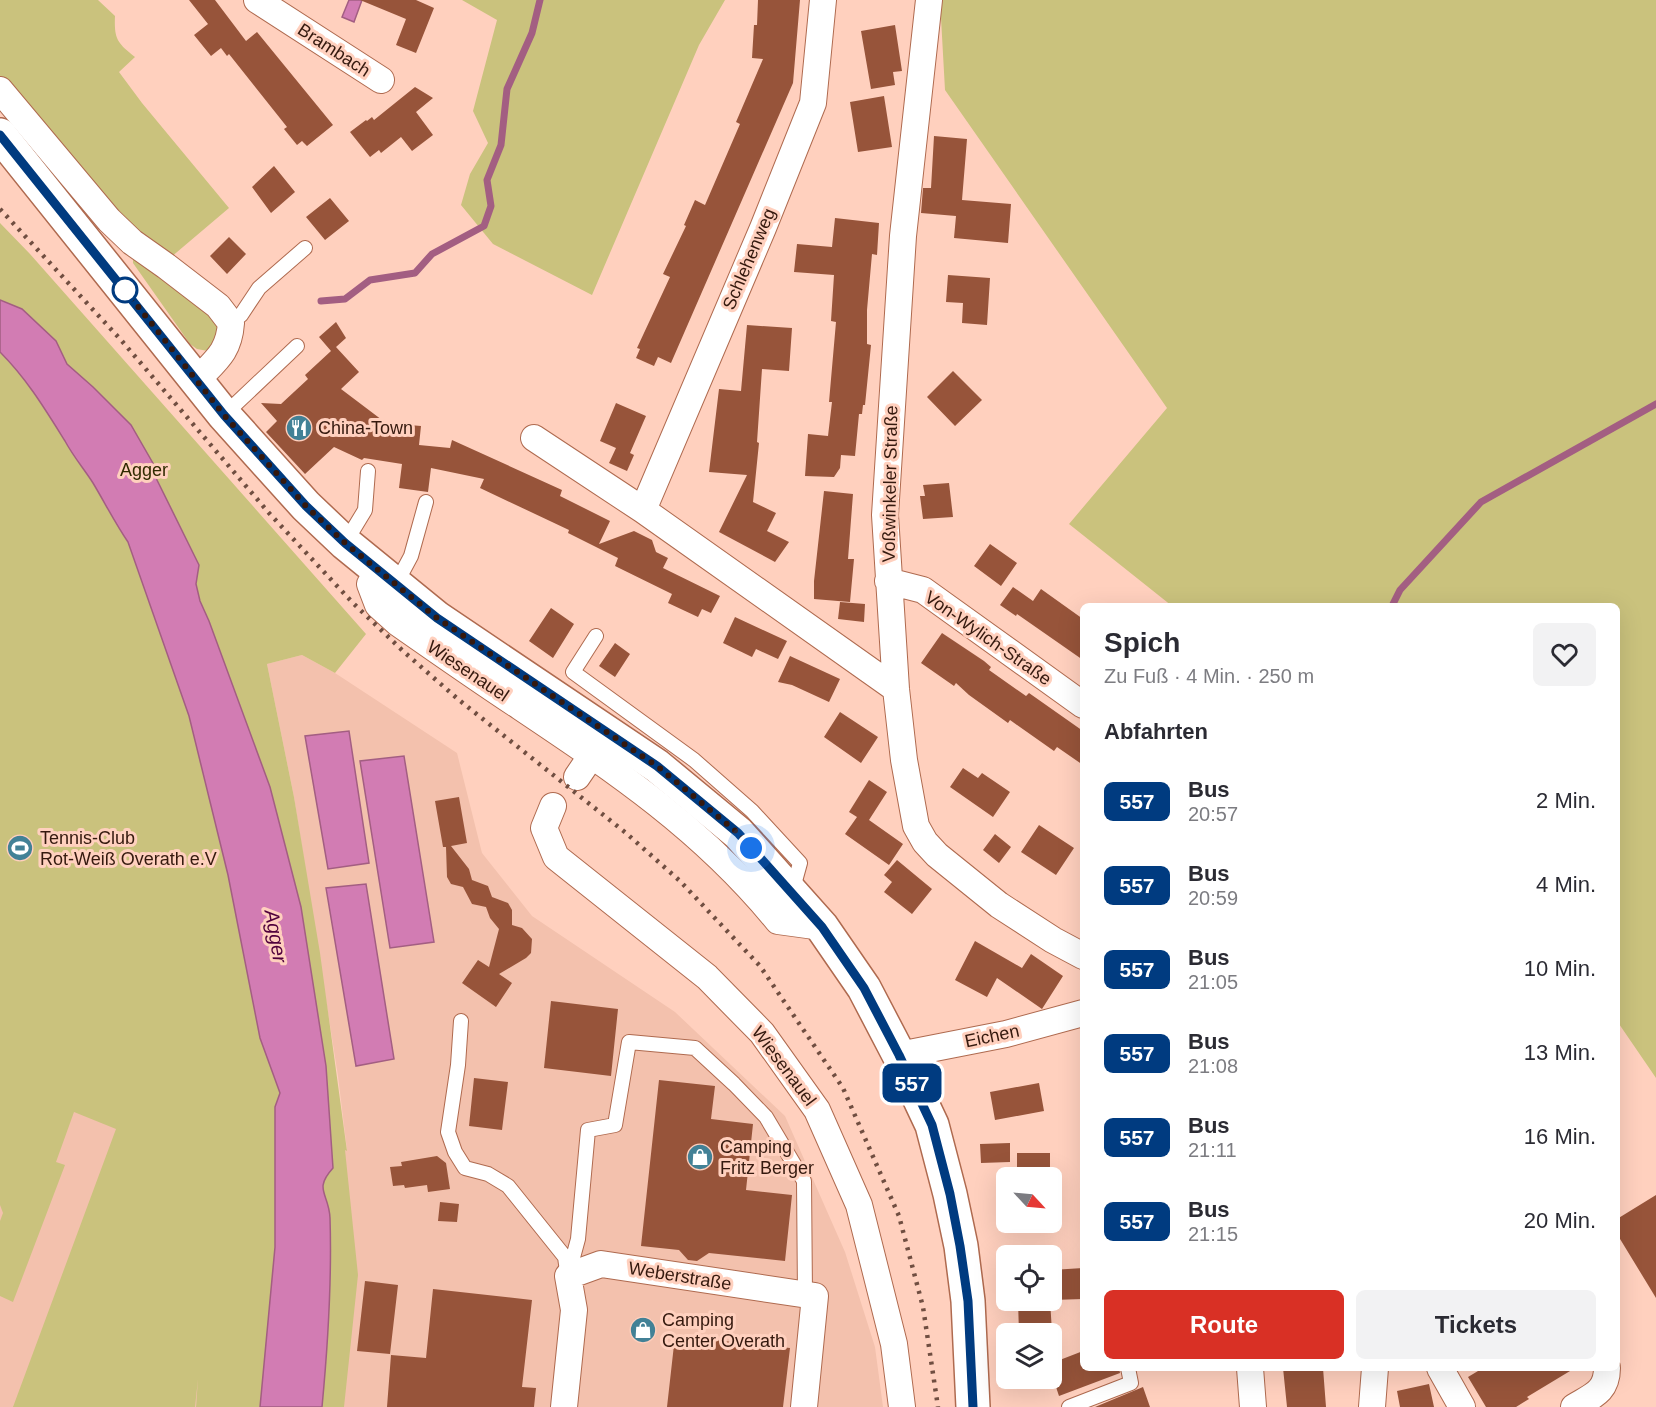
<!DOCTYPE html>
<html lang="de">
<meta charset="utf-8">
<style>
body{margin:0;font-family:Helvetica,sans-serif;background:#f2f2f3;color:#2b2b33;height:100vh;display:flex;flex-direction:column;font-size:22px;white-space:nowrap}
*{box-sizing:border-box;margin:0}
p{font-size:20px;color:#7c7c81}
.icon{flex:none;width:33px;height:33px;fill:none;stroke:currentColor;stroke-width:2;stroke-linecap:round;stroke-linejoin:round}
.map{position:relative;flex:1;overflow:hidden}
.drawer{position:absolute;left:1080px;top:603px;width:540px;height:768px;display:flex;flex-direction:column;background:#fff;border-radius:9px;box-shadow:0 6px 24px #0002}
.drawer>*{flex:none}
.badge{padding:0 12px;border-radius:9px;font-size:21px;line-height:39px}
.needle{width:39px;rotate:116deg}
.tools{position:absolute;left:996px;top:1167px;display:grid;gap:12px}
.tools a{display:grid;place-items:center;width:66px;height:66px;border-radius:9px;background:#fff;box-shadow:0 6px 24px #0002;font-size:30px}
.you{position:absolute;width:30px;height:30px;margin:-15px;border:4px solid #fff;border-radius:50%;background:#1a73e8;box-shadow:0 0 0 9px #1a73e833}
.map>.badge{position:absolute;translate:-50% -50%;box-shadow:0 0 0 3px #fff}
h2{padding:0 24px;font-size:22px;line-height:54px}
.round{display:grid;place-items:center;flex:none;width:63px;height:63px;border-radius:9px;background:#f2f2f3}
.overview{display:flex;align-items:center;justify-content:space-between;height:102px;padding:0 24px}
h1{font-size:28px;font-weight:700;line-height:45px}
.button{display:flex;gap:12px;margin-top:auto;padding:12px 24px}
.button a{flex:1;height:69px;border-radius:9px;background:#d93025;color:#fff;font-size:24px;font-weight:700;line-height:69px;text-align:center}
.button a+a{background:#f2f2f3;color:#2b2b33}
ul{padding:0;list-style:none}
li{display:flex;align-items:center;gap:18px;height:84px;padding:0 24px}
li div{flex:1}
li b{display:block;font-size:22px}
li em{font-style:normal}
li .badge{min-width:66px;font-weight:700;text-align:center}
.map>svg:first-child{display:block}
.built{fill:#f3c1ad}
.green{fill:#cac27d}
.water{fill:#d27cb3;stroke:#a35e82;stroke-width:1.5}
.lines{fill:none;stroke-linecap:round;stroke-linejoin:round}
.stream{stroke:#a35e82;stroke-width:7}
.building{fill:#97543a}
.service-casing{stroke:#af6a4f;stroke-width:16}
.minor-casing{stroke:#af6a4f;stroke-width:28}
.primary-casing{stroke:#af6a4f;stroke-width:36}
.service{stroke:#fff;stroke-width:14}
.minor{stroke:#fff;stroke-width:26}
.primary{stroke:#fff;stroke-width:33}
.rail{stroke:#704e41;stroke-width:4.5;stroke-dasharray:3 6;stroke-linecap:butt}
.line-casing{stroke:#fff;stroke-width:14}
.line{stroke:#003b80;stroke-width:9}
.walk{stroke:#35190e;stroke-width:6;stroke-dasharray:0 10.8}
.stop-dot{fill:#fff;stroke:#003b80;stroke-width:3}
.labels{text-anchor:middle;stroke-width:6;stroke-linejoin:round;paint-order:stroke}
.street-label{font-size:18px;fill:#35190e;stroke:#ffd0be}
.poi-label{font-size:18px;fill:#35190e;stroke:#ffd0be;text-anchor:start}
.park-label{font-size:18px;fill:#302a00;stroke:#ffd0be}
.water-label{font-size:20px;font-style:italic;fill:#50003c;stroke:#ffd0be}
</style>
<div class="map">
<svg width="1656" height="1407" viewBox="0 0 1656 1407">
<rect width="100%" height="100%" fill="#ffd0be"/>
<path class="built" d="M 302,655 L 335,673 L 457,753 L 482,853 L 532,916 L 675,1012 L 785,1116 L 845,1252 L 875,1347 L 883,1407 L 322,1407 L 337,1138 L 347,1150 L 338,1076 L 294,797 L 267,664 Z
M 142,1034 L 199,1380 L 196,1407 L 0,1407 L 0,1056 Z"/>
<path class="green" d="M 0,0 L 98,0 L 115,16 C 114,39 117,43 135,57 L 119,72 L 142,103 L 229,208 L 170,258 L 130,228 L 0,78 Z
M 462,0 L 725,0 L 699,45 L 592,295 L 493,244 L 461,205 L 470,174 L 488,143 L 473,111 L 497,20 Z
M 940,0 L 1656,0 L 1656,1078 L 1617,1021 L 1617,606 L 1172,606 L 1069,524 L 1167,408 L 945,90 Z
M 0,223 L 30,254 L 366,634 L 335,673 L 302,655 L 267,664 L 294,797 L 320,953 L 347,1151 L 345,1150 L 358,1275 L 344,1407 L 196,1407 L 198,1379 L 195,1407 L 13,1407 L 116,1129 L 74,1112 L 56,1162 L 65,1165 L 13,1302 L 0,1296 L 0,1221 L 3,1213 L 0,1205 Z
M 133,252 L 220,322 L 221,335 L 208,351 L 197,349 L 190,344 L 133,263 Z"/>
<path class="water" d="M 349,0 L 362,0 L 354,22 L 342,17 Z
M 0,300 L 22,309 L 56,341 L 67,364 L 93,387 L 131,425 L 154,465 L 157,480 L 199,565 L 196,584 L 200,601 L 209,621 L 270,787 L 301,907 L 326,1066 L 333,1168 C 313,1190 329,1193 330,1218 C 332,1281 328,1344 322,1407 L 260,1407 L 275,1247 L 275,1107 L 280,1093 L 260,1038 L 228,875 L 189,716 L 128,542 C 115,523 105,503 93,483 C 84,469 73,456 65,441 C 45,409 27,379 0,352 Z
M 349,731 L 369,863 L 328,869 L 305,736 Z
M 404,756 L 434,942 L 390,948 L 360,761 Z
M 366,884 L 394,1059 L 356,1066 L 326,888 Z"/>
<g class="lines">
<path class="stream" d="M 321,301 L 345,299 L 370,280 L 415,273 L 432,254 L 484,226 L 491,206 L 487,180 L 501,145 L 507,89 L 532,33 L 540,0
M 1392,606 L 1400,590 L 1481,502 L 1656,404"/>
</g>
<path class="building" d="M 189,0 L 215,0 L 246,41 L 257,32 L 333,125 L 307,146 L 302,141 L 297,145 L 284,129 L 287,127 L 229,54 L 227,56 L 221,48 L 211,56 L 194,35 L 208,24 Z
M 360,0 L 416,0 L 434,8 L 416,53 L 396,45 L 406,19 Z
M 758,0 L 800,0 L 793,83 L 671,363 L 658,357 L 654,366 L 636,358 L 640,349 L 637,348 L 670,277 L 663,274 L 686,226 L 684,225 L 695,200 L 705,205 L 740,124 L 736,122 L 763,59 L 752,58 L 754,25 L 757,25 Z
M 895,25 L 902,71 L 893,72 L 895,85 L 871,89 L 861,31 Z
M 415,87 L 433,98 L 416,112 L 433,135 L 412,151 L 401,137 L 381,153 L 379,150 L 370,157 L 350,132 L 366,120 L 367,121 L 372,117 L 374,120 Z
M 884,96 L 892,147 L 858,152 L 850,102 Z
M 934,136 L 967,139 L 962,200 L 1011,204 L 1008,243 L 954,238 L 956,216 L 921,213 L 923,188 L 931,188 Z
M 274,166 L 295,192 L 271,213 L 252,187 Z
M 330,198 L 349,221 L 325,240 L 306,217 Z
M 835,218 L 879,223 L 877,255 L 872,254 L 867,310 L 867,344 L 871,345 L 865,405 L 863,405 L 862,414 L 859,414 L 855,456 L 841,455 L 840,468 L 834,477 L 805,476 L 808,434 L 828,436 L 832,402 L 829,402 L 836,322 L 831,321 L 834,275 L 794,272 L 797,244 L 832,247 Z
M 229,237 L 246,254 L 227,274 L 210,256 Z
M 948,275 L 990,278 L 987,325 L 962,323 L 963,303 L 946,302 Z
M 336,322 L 346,338 L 336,347 L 359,372 L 341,389 L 386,423 L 421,426 L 419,445 L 450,448 L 452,440 L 562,490 L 560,496 L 610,521 L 599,544 L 634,531 L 652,540 L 656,552 L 668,558 L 663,568 L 720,596 L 711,613 L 702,609 L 698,617 L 668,603 L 672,594 L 615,566 L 618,558 L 568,533 L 569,530 L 480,488 L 484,479 L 431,468 L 428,492 L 399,488 L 402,464 L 364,458 L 362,460 L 334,447 L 305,474 L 266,432 L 277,421 L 261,403 L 281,404 L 308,379 L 305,375 L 331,351 L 319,337 Z
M 747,325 L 792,328 L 789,371 L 762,369 L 757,442 L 759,443 L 753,502 L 776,513 L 767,531 L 789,542 L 775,562 L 719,532 L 747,475 L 709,472 L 719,389 L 741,391 Z
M 953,371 L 982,400 L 955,426 L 927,397 Z
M 616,403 L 646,416 L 630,453 L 634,455 L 627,471 L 609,463 L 616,448 L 600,441 Z
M 949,483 L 953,517 L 923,519 L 920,496 L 925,496 L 923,485 Z
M 824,491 L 853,494 L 848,559 L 854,559 L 850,602 L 814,599 L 814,581 Z
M 990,544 L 1017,563 L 1001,586 L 974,566 Z
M 1013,587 L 1033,601 L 1041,589 L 1083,619 L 1083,660 L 1017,614 L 1016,616 L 1000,605 Z
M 840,602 L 865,604 L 864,622 L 838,619 Z
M 551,608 L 574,624 L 553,658 L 529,641 Z
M 735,617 L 787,641 L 778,659 L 756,649 L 752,657 L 723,643 Z
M 942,633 L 984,661 L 991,667 L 989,670 L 1026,696 L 1029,693 L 1083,731 L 1083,765 L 1057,747 L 1054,751 L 1010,720 L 1008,723 L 969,695 L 956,683 L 954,686 L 921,663 Z
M 615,643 L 630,654 L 615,677 L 599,666 Z
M 790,656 L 840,679 L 829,702 L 792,685 L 778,682 Z
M 840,712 L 878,737 L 861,763 L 824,737 Z
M 963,768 L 978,778 L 982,773 L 1010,792 L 993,817 L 950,787 Z
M 869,780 L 887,792 L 869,820 L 903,844 L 889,865 L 845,834 L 857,817 L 849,812 Z
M 459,797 L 467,843 L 451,846 L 469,869 L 472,880 L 488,886 L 492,897 L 508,903 L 512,910 L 512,925 L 522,928 L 532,939 L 531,953 L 526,958 L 499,974 L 512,983 L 496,1007 L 462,983 L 478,960 L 489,967 L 499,929 L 490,918 L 486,907 L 472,904 L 463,887 L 451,884 L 447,877 L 446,847 L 443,847 L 435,801 Z
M 1039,825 L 1074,848 L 1056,875 L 1021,852 Z
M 995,834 L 1011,847 L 999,863 L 983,850 Z
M 897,860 L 932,889 L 912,914 L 884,892 L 892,882 L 884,875 Z
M 975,941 L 1022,968 L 1031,954 L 1063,976 L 1042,1009 L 997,978 L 987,997 L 955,980 Z
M 551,1001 L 618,1009 L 611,1076 L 544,1068 Z
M 474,1078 L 508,1082 L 502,1130 L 469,1126 Z
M 659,1080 L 715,1086 L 711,1119 L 753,1124 L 746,1190 L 792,1195 L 785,1261 L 709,1253 L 697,1261 L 688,1260 L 679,1250 L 641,1246 Z
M 1039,1083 L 1044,1111 L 995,1120 L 990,1092 Z
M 1010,1143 L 1010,1162 L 981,1163 L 980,1144 Z
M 1017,1153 L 1050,1153 L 1050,1178 L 1017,1178 Z
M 437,1156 L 446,1163 L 450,1189 L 428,1192 L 427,1185 L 405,1188 L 404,1185 L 393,1186 L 390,1167 L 402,1166 L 401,1162 Z
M 1656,1195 L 1656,1298 L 1617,1234 L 1617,1219 Z
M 440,1202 L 459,1204 L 457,1222 L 438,1221 Z
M 1083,1268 L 1083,1299 L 1052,1300 L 1052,1270 Z
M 365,1281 L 398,1285 L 390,1354 L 357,1351 Z
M 433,1289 L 532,1300 L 522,1387 L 536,1388 L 534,1407 L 387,1407 L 391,1355 L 426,1358 Z
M 1018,1300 L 1050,1300 L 1052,1332 L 1019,1334 Z
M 675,1336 L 790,1348 L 783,1407 L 667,1407 Z
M 1083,1351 L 1083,1368 L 1119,1368 L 1120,1373 L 1059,1396 L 1052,1375 L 1052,1363 Z
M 1283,1368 L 1323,1368 L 1326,1407 L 1287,1407 Z
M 1483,1368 L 1575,1368 L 1527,1397 L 1529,1399 L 1516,1407 L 1486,1407 L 1468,1377 Z
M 1429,1384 L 1434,1407 L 1400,1407 L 1397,1391 Z
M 1143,1387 L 1150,1407 L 1095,1407 Z"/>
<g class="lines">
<g class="service-casing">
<path id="service" d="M 231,323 L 241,315 L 259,288 L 305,248
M 224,415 L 297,346
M 345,543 L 365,510 L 368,471
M 396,584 L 411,556 L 426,502
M 596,636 L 573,672 L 694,760 L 752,811 L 800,863 L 792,892
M 461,1021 L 458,1065 L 448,1132 L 455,1152 L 465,1168 L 488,1174 L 508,1186 L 565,1257 L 567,1271
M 568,1276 L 578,1239 L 588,1130 L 615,1125 L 629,1042 L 695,1048 L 734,1084 L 766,1117 L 804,1181 L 805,1295
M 1069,1407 L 1131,1383 L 1128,1368"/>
</g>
<g class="minor-casing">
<path id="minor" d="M 257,0 L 381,80
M 929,0 L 903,236 L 885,515 L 896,689 L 904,760 L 916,826 L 925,842 L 937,855 L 999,905 L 1053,940 L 1083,956
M 0,90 L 109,220 L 132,242 L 166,266 L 218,306 L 231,323 C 229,352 216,360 197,380
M 534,438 L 643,510 L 896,689
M 643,510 L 763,228 L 813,103 L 823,0
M 379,570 L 370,584 L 378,605 L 398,623 C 438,651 478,679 519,706 C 616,771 703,829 778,921 L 822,927
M 888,581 L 923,590 L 1083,705
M 577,777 L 592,755
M 553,806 L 544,828 L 556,857 L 707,977 L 762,1033 L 817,1110 L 859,1205 L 894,1344 L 902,1407
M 899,1055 L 1006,1034 L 1083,1013
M 1250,1368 L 1253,1407
M 1440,1368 L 1462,1407
M 564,1407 L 574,1310 L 568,1276 L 601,1264 L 815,1296 L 804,1407
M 1372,1407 L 1375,1368
M 1574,1407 C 1592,1396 1607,1392 1607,1368"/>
</g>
<g class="primary-casing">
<path id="primary" d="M 0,135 L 224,415 L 306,506 L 345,543 L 437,618 L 657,766 L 738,833 L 822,927 L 864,988 L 899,1055 L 932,1125 L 950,1194 L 961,1246 L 968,1301 L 973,1407"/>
</g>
<use href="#service" class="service"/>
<use href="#minor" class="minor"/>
<use href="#primary" class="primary"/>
<path class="rail" d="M 0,209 L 121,340 L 269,513 L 352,602 L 403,651 L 459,700 L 626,833 L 680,881 L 760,966 L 843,1088 L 899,1216 L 923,1307 L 938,1407"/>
</g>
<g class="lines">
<g class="line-casing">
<path id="line" d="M 0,135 L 224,415 L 306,506 L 345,543 L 437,618 L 657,766 L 738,833 L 822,927 L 864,988 L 899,1055 L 932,1125 L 950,1194 L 960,1246 L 968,1301 L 973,1407"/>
</g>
<use href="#line" class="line"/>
<path class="walk" d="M 125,290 L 224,415 L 306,506 L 345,543 L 437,618 L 657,766 L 738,833 L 751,848"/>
</g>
<defs>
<g id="restaurant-disc" transform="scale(1.35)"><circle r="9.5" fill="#428196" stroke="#ffd0be"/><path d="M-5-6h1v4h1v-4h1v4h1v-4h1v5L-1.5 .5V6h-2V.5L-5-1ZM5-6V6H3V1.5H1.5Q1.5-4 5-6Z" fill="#fff"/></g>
<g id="stadium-disc" transform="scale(1.35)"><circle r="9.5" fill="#428196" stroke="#ffd0be"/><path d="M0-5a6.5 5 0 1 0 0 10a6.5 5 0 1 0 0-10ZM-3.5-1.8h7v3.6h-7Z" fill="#fff"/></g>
<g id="shop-disc" transform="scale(1.35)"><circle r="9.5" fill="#428196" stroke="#ffd0be"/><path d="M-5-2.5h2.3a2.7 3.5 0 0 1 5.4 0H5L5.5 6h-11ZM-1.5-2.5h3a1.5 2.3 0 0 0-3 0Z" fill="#fff"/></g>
</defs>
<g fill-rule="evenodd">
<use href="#restaurant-disc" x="299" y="428"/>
<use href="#stadium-disc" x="20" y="848"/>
<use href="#shop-disc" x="700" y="1157"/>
<use href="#shop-disc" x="643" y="1330"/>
</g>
<circle class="stop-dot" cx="125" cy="290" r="12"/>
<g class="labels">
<g class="street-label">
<text transform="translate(334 50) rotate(33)" y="6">Brambach</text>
<text transform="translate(749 259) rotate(-67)" y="6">Schlehenweg</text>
<text transform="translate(890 484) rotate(-89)" y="6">Voßwinkeler Straße</text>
<text transform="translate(988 638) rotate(35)" y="6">Von-Wylich-Straße</text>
<text transform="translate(468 671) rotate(34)" y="6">Wiesenauel</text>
<text transform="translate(992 1036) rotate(-12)" y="6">Eichen</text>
<text transform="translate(784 1066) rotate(53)" y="6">Wiesenauel</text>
<text transform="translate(680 1276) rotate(9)" y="6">Weberstraße</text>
</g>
<g class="poi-label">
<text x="318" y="434">China-Town</text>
<text x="40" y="844">Tennis-Club<tspan x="40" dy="21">Rot-Weiß Overath e.V</tspan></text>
<text x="720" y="1153">Camping<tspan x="720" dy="21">Fritz Berger</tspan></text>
<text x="662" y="1326">Camping<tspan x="662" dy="21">Center Overath</tspan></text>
</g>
<g class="park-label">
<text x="144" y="476">Agger</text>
</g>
<g class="water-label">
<text transform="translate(276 936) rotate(80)" y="7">Agger</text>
</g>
</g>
</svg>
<div class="tools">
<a><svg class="needle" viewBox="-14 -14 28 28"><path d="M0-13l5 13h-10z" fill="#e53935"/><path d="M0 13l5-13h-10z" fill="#7c7c81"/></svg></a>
<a><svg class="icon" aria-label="locate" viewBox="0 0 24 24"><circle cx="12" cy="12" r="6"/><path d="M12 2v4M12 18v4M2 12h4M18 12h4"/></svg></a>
<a><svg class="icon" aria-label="layers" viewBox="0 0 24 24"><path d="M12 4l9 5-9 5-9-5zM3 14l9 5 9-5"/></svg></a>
</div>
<div class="you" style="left:751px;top:848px"></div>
<b class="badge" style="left:912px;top:1083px;background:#003b80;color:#fff">557</b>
<section class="drawer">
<div class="overview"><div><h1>Spich</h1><p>Zu Fuß · 4 Min. · 250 m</p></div><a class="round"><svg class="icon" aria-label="heart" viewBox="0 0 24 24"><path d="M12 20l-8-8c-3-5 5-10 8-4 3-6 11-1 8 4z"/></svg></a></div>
<h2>Abfahrten</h2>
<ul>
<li><span class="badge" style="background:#003b80;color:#fff">557</span><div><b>Bus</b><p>20:57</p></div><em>2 Min.</em></li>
<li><span class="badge" style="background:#003b80;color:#fff">557</span><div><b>Bus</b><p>20:59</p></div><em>4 Min.</em></li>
<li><span class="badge" style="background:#003b80;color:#fff">557</span><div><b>Bus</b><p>21:05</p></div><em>10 Min.</em></li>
<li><span class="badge" style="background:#003b80;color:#fff">557</span><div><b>Bus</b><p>21:08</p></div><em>13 Min.</em></li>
<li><span class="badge" style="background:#003b80;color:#fff">557</span><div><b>Bus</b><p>21:11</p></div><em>16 Min.</em></li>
<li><span class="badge" style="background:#003b80;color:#fff">557</span><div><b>Bus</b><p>21:15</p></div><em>20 Min.</em></li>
</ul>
<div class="button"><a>Route</a><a>Tickets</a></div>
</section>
</div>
